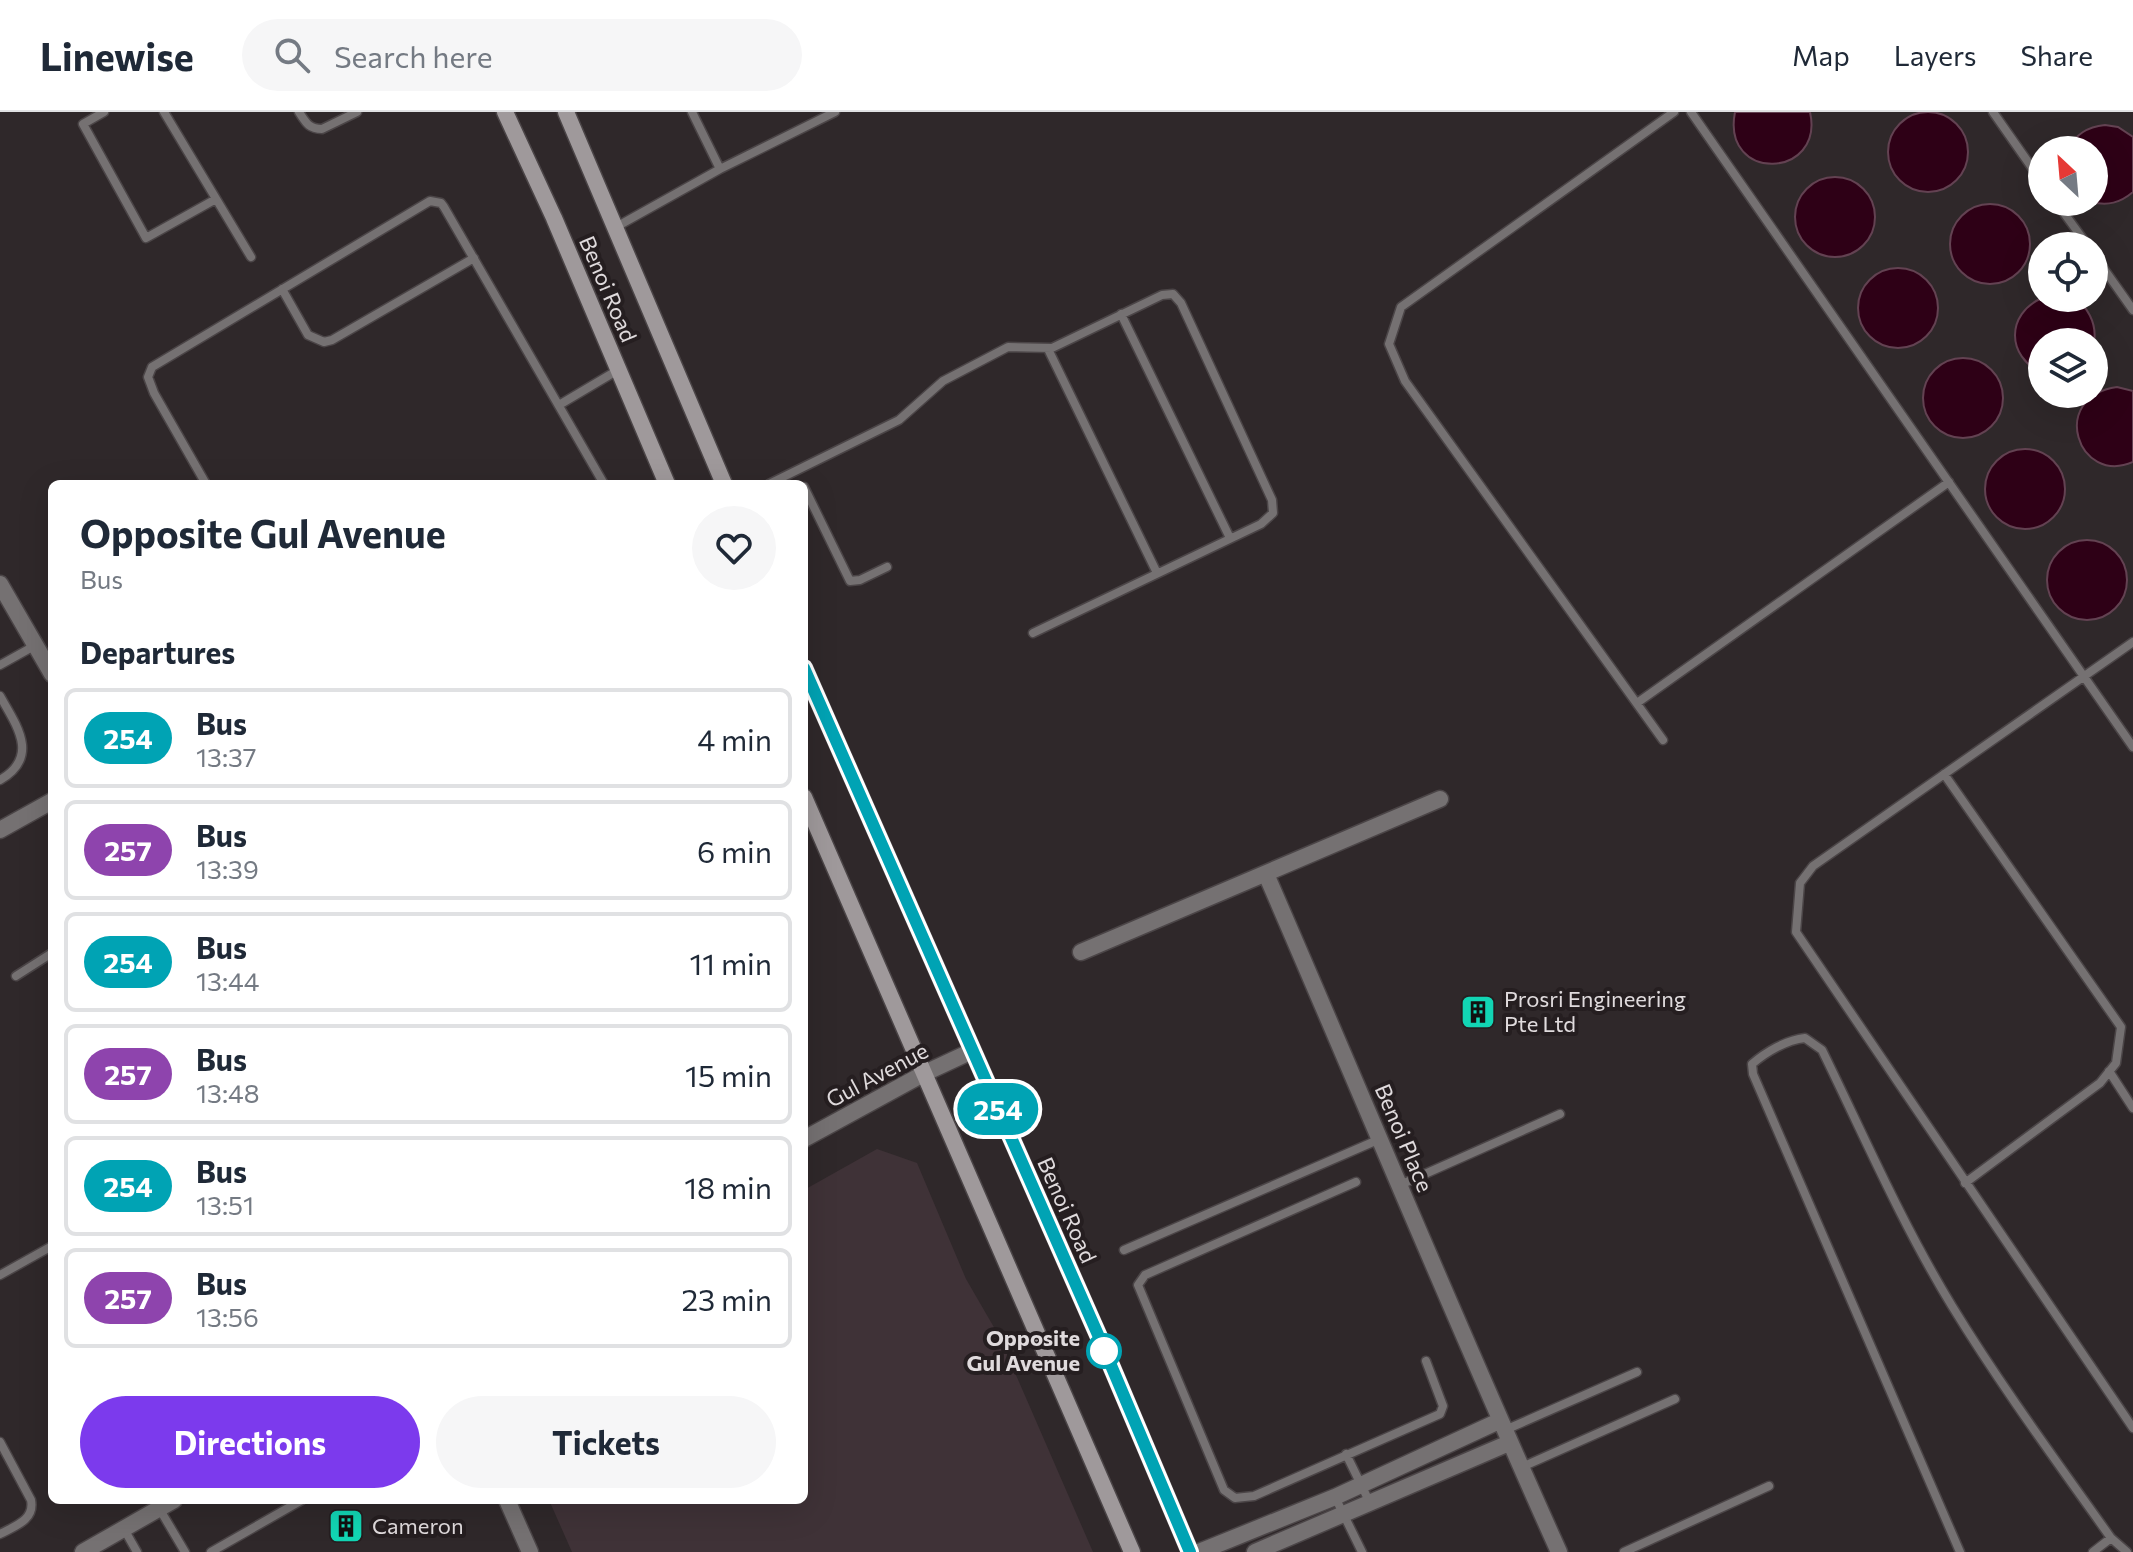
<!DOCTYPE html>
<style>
body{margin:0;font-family:Commissioner,sans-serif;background:#f6f6f7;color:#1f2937;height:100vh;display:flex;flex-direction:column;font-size:30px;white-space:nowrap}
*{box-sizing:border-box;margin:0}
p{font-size:26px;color:#747a83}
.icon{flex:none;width:44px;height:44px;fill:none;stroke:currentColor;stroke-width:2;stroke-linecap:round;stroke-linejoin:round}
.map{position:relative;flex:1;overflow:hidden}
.drawer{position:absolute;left:48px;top:368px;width:760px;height:1024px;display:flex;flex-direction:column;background:#fff;border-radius:12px;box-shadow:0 8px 32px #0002}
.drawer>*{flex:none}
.badge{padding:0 16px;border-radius:26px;font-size:28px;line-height:52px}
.needle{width:52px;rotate:334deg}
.controls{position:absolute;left:2028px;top:24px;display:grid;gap:16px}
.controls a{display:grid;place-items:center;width:80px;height:80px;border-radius:50%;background:#fff;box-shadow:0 8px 32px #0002;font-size:40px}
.map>.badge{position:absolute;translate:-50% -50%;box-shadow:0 0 0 4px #fff}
h2{padding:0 32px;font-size:30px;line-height:72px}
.round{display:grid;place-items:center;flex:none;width:84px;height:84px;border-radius:42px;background:#f6f6f7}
.overview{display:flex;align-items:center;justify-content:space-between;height:136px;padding:0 32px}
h1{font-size:38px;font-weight:700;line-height:60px}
.button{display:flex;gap:16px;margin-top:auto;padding:16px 32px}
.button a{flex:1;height:92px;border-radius:48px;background:#7c3aed;color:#fff;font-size:32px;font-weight:700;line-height:92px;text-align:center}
.button a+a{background:#f6f6f7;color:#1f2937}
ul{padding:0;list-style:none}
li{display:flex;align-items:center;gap:24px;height:100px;margin:0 16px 12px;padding:0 16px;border:4px solid #e0e1e3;border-radius:12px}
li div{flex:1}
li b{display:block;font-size:30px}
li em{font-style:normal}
li .badge{min-width:88px;font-weight:700;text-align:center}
header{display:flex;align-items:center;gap:48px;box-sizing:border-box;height:112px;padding:0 40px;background:#fff;border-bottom:2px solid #e0e1e3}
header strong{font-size:38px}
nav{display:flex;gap:44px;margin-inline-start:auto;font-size:28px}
.search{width:560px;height:72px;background:#f6f6f7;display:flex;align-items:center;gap:20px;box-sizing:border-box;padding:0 28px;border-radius:44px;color:#747a83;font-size:30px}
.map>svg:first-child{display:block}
.built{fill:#3f3237}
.water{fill:#2e0016;stroke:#634252;stroke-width:2}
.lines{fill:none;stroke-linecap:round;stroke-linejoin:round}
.service-casing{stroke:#4b4547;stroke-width:11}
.minor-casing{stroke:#4b4547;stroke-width:19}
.secondary-casing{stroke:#4b4547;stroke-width:19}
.service{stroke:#757172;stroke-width:8}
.minor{stroke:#757172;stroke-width:16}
.secondary{stroke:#9f999b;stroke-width:16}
.line-casing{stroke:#fff;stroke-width:18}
.line{stroke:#00a3b4;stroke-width:12}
.stop-dot{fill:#fff;stroke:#00a3b4;stroke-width:4}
.labels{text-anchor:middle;stroke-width:8;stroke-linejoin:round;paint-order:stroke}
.street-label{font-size:22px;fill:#e0dbdd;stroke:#251e20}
.poi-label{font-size:22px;fill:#e0dbdd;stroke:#251e20;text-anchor:start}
.stop-label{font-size:22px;font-weight:bold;fill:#e0dbdd;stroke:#251e20;text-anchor:end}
</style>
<header>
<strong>Linewise</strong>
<div class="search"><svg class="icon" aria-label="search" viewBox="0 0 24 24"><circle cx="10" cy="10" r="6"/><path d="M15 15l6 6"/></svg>Search here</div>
<nav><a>Map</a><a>Layers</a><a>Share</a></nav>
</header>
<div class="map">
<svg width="2133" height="1440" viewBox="0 0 2133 1440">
<rect width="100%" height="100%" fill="#2f282a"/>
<path class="built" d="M 877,1037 L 917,1051 L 966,1167 L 999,1224 L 1093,1440 L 572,1440 L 549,1388 L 804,1388 L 804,1078 Z"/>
<path class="water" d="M 1735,0 L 1810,0 C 1825,67 1721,71 1735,0 Z
M1888 40a40 40 0 1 1 80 0a40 40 0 1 1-80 0Z
M 2105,13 L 2118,15 L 2133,25 L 2133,80 C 2120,91 2108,94 2091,90 L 2094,90 L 2094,38 L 2067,38 C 2076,22 2087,15 2105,13 Z
M1795 105a40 40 0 1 1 80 0a40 40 0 1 1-80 0Z
M1950 132a40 40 0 1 1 80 0a40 40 0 1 1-80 0Z
M1858 196a40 40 0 1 1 80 0a40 40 0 1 1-80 0Z
M 2042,186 C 2050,186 2062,184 2070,186 C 2088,191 2097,213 2094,230 L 2042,230 L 2042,261 C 2006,244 2006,202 2042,186 Z
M1923 286a40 40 0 1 1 80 0a40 40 0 1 1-80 0Z
M 2117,275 L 2133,279 L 2133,350 C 2078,374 2048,285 2117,275 Z
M1985 377a40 40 0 1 1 80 0a40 40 0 1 1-80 0Z
M2047 468a40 40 0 1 1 80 0a40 40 0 1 1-80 0Z"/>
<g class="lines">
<g class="service-casing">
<path id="service" d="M 104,0 L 83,12 L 146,126 L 216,87
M 164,0 L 251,145
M 299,0 C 306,11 309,17 322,17 L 357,0
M 692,0 L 720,57
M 1691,0 L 2133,635
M 1993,0 L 2042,70
M 2056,90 L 2088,134
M 616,115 L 720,57 L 835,0
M 2094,143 L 2133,198
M 282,177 L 308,223 L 324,230 L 332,228 L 474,146
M 1121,202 L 1230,426
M 1048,237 L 1157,461
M 559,293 L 618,258
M 206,372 L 154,281 L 148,265 L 152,255 L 430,89 L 441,91 L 444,95 L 604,372
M 769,372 L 899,308 L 943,269 L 1008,235 L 1052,236 L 1162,183 L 1173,182 L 1181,191 L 1272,388 L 1273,401 L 1261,412 L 1033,521
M 804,375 L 850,469 L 860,468 L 887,455
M 2133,530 L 1813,754 L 1800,771 L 1796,820 L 2133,1316
M 0,553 L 36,533
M 0,584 C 17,614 40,645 0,668
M 1637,591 L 1949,370
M 1663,628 L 1405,269 L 1389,232 L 1401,195 L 1674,0
M 1944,662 L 2121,915 L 2116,951 L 2100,971 L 1965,1071
M 16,864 L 52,841
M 2109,959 L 2133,996
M 1356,1070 L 1145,1163 L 1138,1173 L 1224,1378 L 1235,1386 L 1254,1384 L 1440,1302 L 1443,1294 L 1426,1249
M 1400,1073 L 1560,1002
M 1124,1138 L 1380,1027
M 0,1163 L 52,1134
M 1505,1318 L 1637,1260
M 0,1330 L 31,1388 C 35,1408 15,1414 0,1422
M 1346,1342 L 1370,1391
M 1522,1355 L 1675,1287
M 1335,1385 L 1362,1440
M 159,1396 L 185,1440
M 124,1417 L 137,1440
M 211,1440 L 302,1388
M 1624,1440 L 1769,1374
M 1960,1440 L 1753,962 L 1752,952 C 1766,940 1786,928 1805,926 L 1822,938 C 1864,1024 1902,1112 1952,1194 C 2001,1274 2057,1350 2111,1426 L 2127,1440
M 2093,1440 L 2111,1426"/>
</g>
<g class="minor-casing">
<path id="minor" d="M 0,472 L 52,562
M 0,718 L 52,689
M 1266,762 C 1364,988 1458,1216 1559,1440
M 1081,840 L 1440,687
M 804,1027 L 925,961 L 972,939
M 507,1388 L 530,1440
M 83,1440 L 174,1388
M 1199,1440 L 1335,1385 L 1499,1309
M 1255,1440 L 1509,1331"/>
</g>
<g class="secondary-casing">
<path id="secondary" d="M 505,0 L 554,106 L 667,372
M 566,0 L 724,372
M 804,556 L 1099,1225 L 1190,1440
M 804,685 L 1132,1440"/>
</g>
<use href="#service" class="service"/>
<use href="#minor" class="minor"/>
<use href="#secondary" class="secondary"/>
</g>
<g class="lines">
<g class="line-casing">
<path id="line" d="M 804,556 L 1099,1225 L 1190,1440"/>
</g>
<use href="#line" class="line"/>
</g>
<defs>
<g id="building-square" transform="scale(1.8)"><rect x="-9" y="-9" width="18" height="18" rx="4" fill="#12d5b4" stroke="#251e20"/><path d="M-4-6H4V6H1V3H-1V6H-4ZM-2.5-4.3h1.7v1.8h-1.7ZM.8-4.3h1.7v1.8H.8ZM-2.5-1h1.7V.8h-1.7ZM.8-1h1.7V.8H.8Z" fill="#111"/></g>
</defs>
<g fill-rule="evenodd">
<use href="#building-square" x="1478" y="900"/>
<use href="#building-square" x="346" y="1414"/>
</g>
<circle class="stop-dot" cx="1104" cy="1239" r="16"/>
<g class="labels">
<g class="street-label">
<text transform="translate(608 177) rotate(67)" y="8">Benoi Road</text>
<text transform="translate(877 963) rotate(-28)" y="8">Gul Avenue</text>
<text transform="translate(1404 1026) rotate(67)" y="8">Benoi Place</text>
<text transform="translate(1067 1098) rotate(66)" y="8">Benoi Road</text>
</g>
<g class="poi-label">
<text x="1504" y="895">Prosri Engineering<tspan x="1504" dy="25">Pte Ltd</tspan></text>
<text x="372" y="1422">Cameron</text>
</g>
<g class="stop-label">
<text x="1080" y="1234">Opposite<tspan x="1080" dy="25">Gul Avenue</tspan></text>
</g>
</g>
</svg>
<div class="controls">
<a><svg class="needle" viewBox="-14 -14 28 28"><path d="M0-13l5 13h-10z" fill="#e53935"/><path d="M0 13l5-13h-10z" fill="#747a83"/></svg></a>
<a><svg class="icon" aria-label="locate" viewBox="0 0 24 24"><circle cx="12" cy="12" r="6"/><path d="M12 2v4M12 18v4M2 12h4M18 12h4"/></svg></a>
<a><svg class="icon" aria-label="layers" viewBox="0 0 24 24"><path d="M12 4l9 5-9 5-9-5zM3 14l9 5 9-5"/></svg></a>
</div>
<b class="badge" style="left:998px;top:997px;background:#00a3b4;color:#fff">254</b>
<section class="drawer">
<div class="overview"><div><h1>Opposite Gul Avenue</h1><p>Bus</p></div><a class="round"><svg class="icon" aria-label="heart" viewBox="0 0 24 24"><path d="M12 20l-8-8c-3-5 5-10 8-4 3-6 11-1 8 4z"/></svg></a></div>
<h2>Departures</h2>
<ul>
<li><span class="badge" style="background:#00a3b4;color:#fff">254</span><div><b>Bus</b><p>13:37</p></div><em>4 min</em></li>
<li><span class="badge" style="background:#8e44ad;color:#fff">257</span><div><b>Bus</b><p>13:39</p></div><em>6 min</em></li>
<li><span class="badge" style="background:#00a3b4;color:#fff">254</span><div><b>Bus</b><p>13:44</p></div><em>11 min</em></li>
<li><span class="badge" style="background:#8e44ad;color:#fff">257</span><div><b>Bus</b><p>13:48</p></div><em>15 min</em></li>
<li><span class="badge" style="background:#00a3b4;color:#fff">254</span><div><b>Bus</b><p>13:51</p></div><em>18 min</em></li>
<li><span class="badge" style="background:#8e44ad;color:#fff">257</span><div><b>Bus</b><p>13:56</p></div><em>23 min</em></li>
</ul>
<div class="button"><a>Directions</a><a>Tickets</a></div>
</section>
</div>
